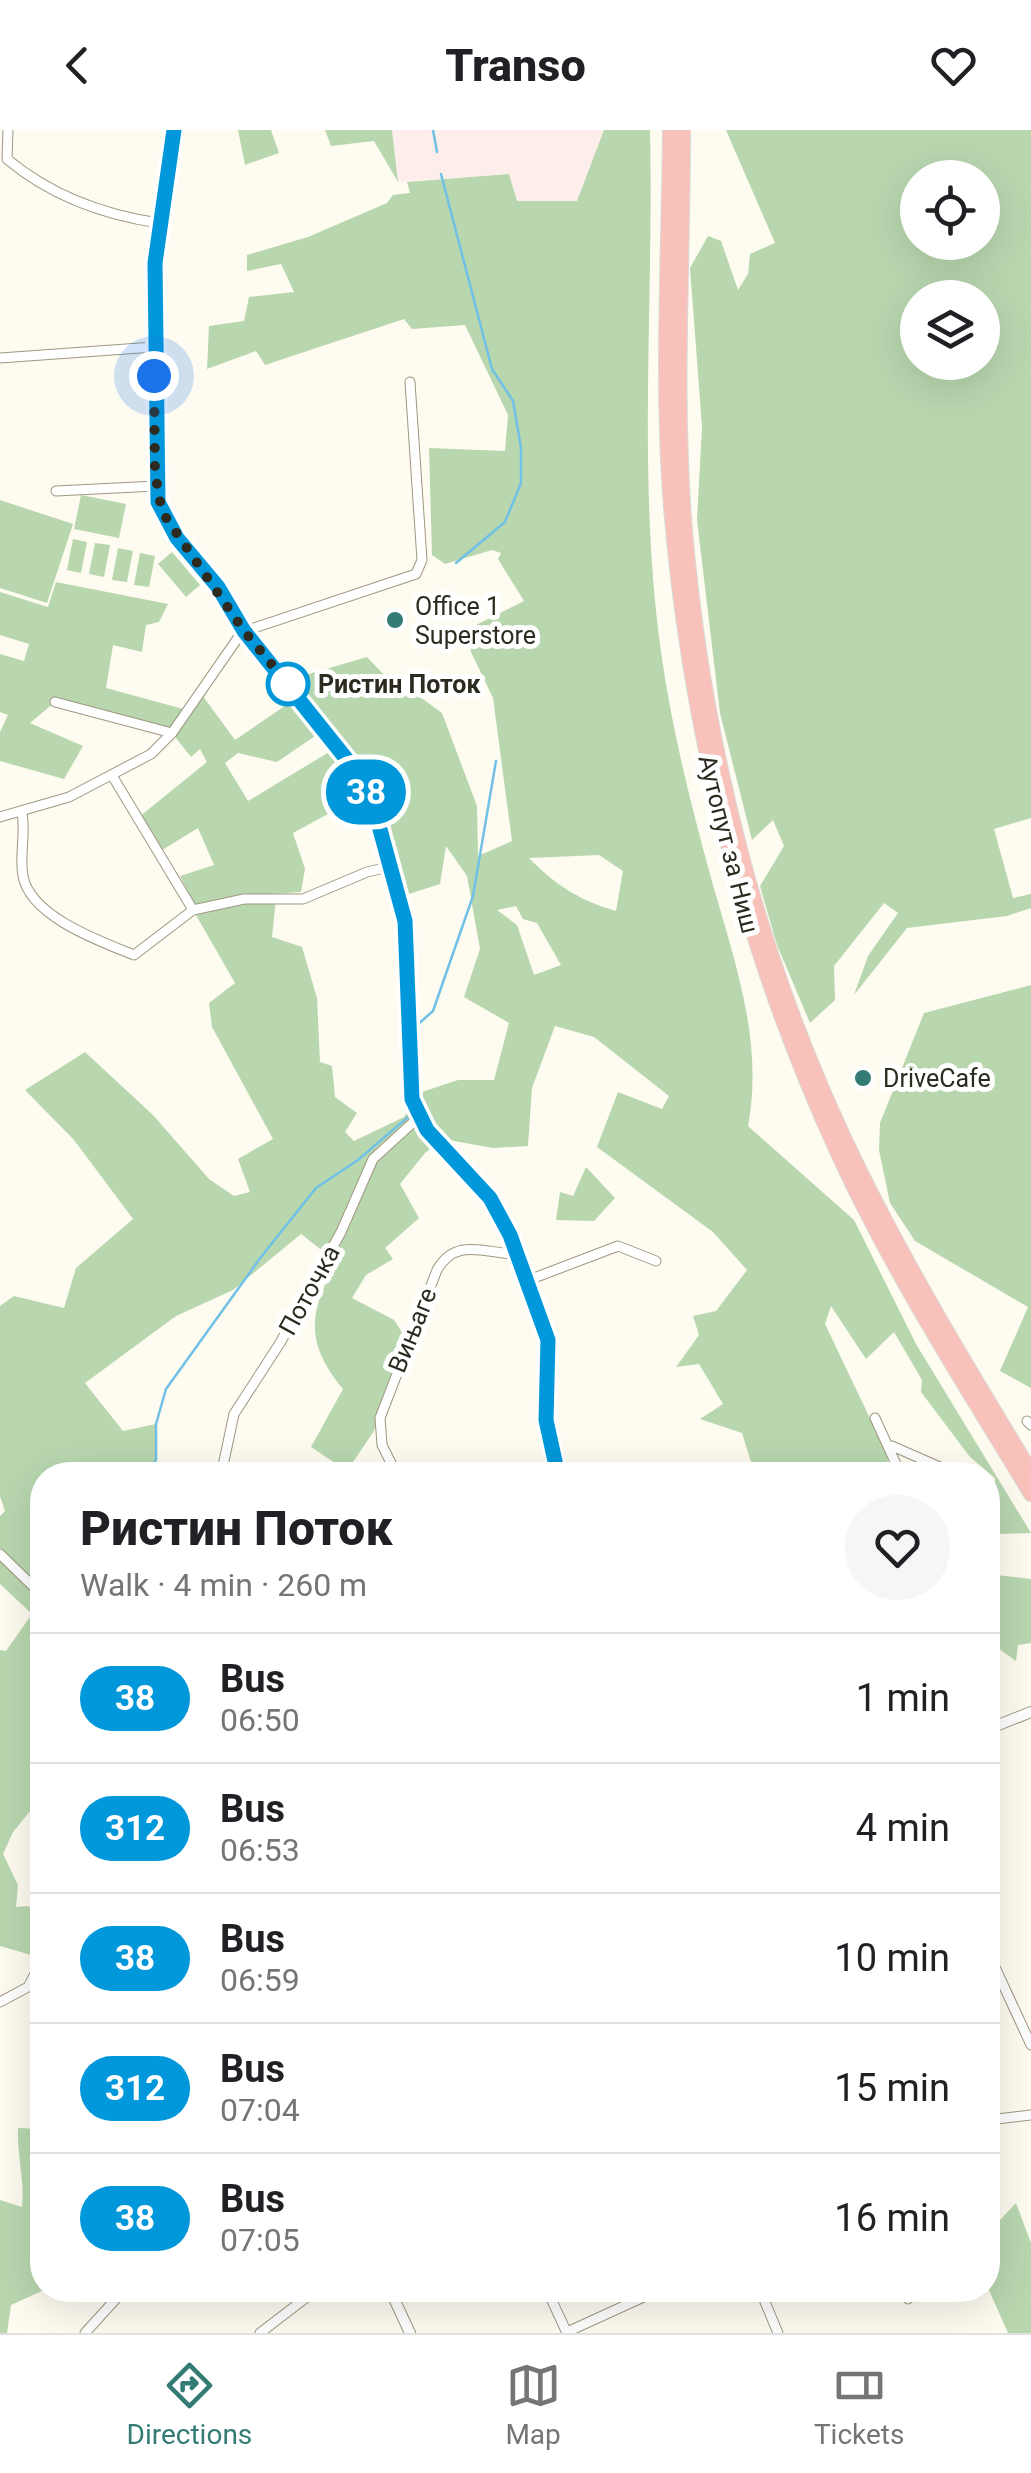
<!DOCTYPE html>
<meta charset="utf-8">
<style>
body{margin:0;font-family:Roboto,sans-serif;background:#f6f6f6;color:#202124;height:100vh;display:flex;flex-direction:column;font-size:38px;white-space:nowrap}
*{box-sizing:border-box;margin:0}
p{font-size:32px;color:#757577}
.icon{flex:none;width:55px;height:55px;fill:none;stroke:currentColor;stroke-width:2;stroke-linecap:round;stroke-linejoin:round}
.map{position:relative;flex:1;overflow:hidden}
.panel{position:absolute;left:30px;top:1332px;width:970px;height:840px;display:flex;flex-direction:column;background:#fff;border-radius:40px;box-shadow:0 10px 40px #0002}
.panel>*{flex:none}
.badge{padding:0 20px;border-radius:32px;font-size:35px;line-height:65px}
.tools{position:absolute;left:900px;top:30px;display:grid;gap:20px}
.tools a{display:grid;place-items:center;width:100px;height:100px;border-radius:50%;background:#fff;box-shadow:0 10px 40px #0002;font-size:50px}
.you{position:absolute;width:50px;height:50px;margin:-25px;border:8px solid #fff;border-radius:50%;background:#1a73e8;box-shadow:0 0 0 15px #1a73e833}
.map>.badge{position:absolute;translate:-50% -50%;box-shadow:0 0 0 5px #fff}
.round{display:grid;place-items:center;flex:none;width:105px;height:105px;border-radius:52px;background:#f6f6f6}
.headline{display:flex;align-items:center;justify-content:space-between;height:170px;padding:0 50px}
h1{font-size:48px;font-weight:800;line-height:75px}
ul{padding:0;list-style:none}
li{display:flex;align-items:center;gap:30px;height:130px;padding:0 50px;border-top:2px solid #e0e0e0}
li div{flex:1}
li b{display:block;font-size:38px}
li em{font-style:normal}
li .badge{min-width:110px;font-weight:700;text-align:center}
header{display:flex;justify-content:space-between;align-items:center;height:130px;padding:0 50px;background:#fff;font-size:45px;font-weight:800}
.menu{display:flex;justify-content:space-around;align-items:center;height:140px;border-top:2px solid #e0e0e0;background:#fff;font-size:28px;color:#757577}
.menu a{display:grid;justify-items:center;gap:5px}
.menu .on{color:#337b74}
.map>svg:first-child{display:block}
.industrial{fill:#fdedeb}
.green{fill:#b8d7af;fill-rule:evenodd}
.lines{fill:none;stroke-linecap:round;stroke-linejoin:round}
.stream{stroke:#71c0e5;stroke-width:2.5}
.minor-casing{stroke:#9f977f;stroke-width:11}
.tertiary-casing{stroke:#9f977f;stroke-width:12}
.trunk-casing{stroke:#d9d9d7;stroke-width:16}
.minor{stroke:#fff;stroke-width:9}
.tertiary{stroke:#fff;stroke-width:10}
.trunk{stroke:#f8c2ba;stroke-width:14}
.line-casing{stroke:#fff;stroke-width:22}
.line{stroke:#0098da;stroke-width:15}
.walk{stroke:#2d2a20;stroke-width:10;stroke-dasharray:0 18}
.poi-dot{fill:#337b74;stroke:#fff;stroke-width:4}
.stop-dot{fill:#fff;stroke:#0098da;stroke-width:5}
.labels{text-anchor:middle;stroke-width:10;stroke-linejoin:round;paint-order:stroke}
.poi-label{font-size:25px;fill:#2d2a20;stroke:#fff;text-anchor:start}
.stop-label{font-size:25px;font-weight:bold;fill:#2d2a20;stroke:#fff;text-anchor:start}
.street-label{font-size:25px;fill:#2d2a20;stroke:#fff}
</style>
<header><svg class="icon" aria-label="back" viewBox="0 0 24 24"><path d="M15 5l-7 7 7 7"/></svg>Transo<svg class="icon" aria-label="heart" viewBox="0 0 24 24"><path d="M12 20l-8-8c-3-5 5-10 8-4 3-6 11-1 8 4z"/></svg></header>
<div class="map">
<svg width="1031" height="2203" viewBox="0 0 1031 2203">
<rect width="100%" height="100%" fill="#fefbf1"/>
<path class="industrial" d="M 392,0 L 604,0 L 605,3 L 577,71 L 517,71 L 509,44 L 398,52 Z"/>
<path class="green" d="M 238,0 L 271,0 L 279,23 L 245,35 Z
M 325,0 L 392,0 L 398,52 L 374,11 L 331,16 Z
M 604,0 L 650,0 C 654,175 637,348 661,522 C 671,594 689,667 708,737 C 731,822 765,907 748,996 L 854,1090 L 916,1214 L 1031,1403 L 997,1404 L 995,1348 L 970,1327 L 921,1262 L 922,1250 L 894,1202 L 866,1229 L 831,1176 L 825,1194 L 886,1322 L 891,1345 L 755,1345 L 742,1303 L 700,1289 L 723,1274 L 699,1234 L 676,1237 L 699,1205 L 693,1186 L 716,1181 L 747,1140 L 713,1102 L 597,1017 L 618,962 L 662,979 L 669,966 L 594,907 L 555,896 L 532,958 L 528,1016 L 493,1018 L 443,1009 L 425,1023 L 400,1054 L 419,1088 L 385,1118 L 393,1129 L 366,1145 L 352,1168 L 394,1190 L 403,1204 L 374,1301 L 347,1341 L 311,1317 L 343,1259 C 305,1213 308,1182 337,1132 L 301,1104 L 233,1160 L 176,1186 L 85,1253 L 123,1301 L 156,1294 L 156,1330 L 144,1345 L 42,1345 L 42,1676 L 36,1674 L 13,1702 L 3,1724 L 18,1755 L 16,1777 L 28,1776 L 42,1790 L 42,1821 L 38,1827 L 0,1816 L 0,1520 L 6,1521 L 32,1484 L 0,1454 L 0,1386 L 5,1381 L 0,1366 L 0,1176 L 14,1166 L 64,1178 L 76,1138 L 133,1089 L 74,1010 L 25,960 L 85,922 L 153,985 L 209,1049 L 234,1066 L 250,1062 L 238,1029 L 273,1009 L 212,897 L 209,873 L 235,853 L 193,780 L 276,769 L 272,807 L 302,817 L 317,868 L 320,932 L 332,936 L 335,967 L 357,983 L 345,1002 L 354,1011 L 404,987 L 419,963 L 458,950 L 494,950 L 509,893 L 464,867 L 480,819 L 467,746 L 446,716 L 440,754 L 409,764 L 395,712 L 372,660 L 293,703 L 305,739 L 301,762 L 243,766 L 196,777 L 180,746 L 214,735 L 198,698 L 159,722 L 139,687 L 207,632 L 200,619 L 191,627 L 172,603 L 55,572 L 30,593 L 83,616 L 64,649 L 0,631 L 0,602 L 8,585 L 0,582 L 0,524 L 24,531 L 29,514 L 0,505 L 0,462 L 48,477 L 56,452 L 168,474 L 159,492 L 146,495 L 142,522 L 113,515 L 106,558 L 187,580 L 200,562 L 235,610 L 298,567 L 324,600 L 277,632 L 238,623 L 225,633 L 248,671 L 344,613 L 292,549 L 367,527 L 388,549 L 398,545 L 409,559 L 442,583 L 477,676 L 478,726 L 512,711 L 493,568 L 471,522 L 468,499 L 524,471 L 498,429 L 501,423 L 492,420 L 445,434 L 432,425 L 429,318 L 505,321 L 508,285 L 465,195 L 412,199 L 404,189 L 265,235 L 256,221 L 207,239 L 209,196 L 244,191 L 249,167 L 294,162 L 281,134 L 247,141 L 247,125 L 308,107 L 387,73 L 393,65 L 410,63 L 407,52 L 509,44 L 517,71 L 577,71 ZM 599,725 L 623,741 L 616,781 C 581,771 555,755 529,728 ZM 516,776 L 523,789 L 537,793 L 561,835 L 534,845 L 517,795 L 497,780 Z
M 726,0 L 1031,0 L 1031,688 L 994,699 L 1013,768 L 1031,764 L 1031,778 L 1007,786 L 907,798 L 854,865 L 868,826 L 898,783 L 884,773 L 834,836 L 835,870 L 810,893 L 777,815 L 760,756 L 784,716 L 773,690 L 752,710 L 720,583 L 697,390 L 702,297 L 690,138 L 708,106 L 721,111 L 738,160 L 748,144 L 750,124 L 775,113 ZM 918,48 L 982,48 L 982,112 L 918,112 ZM 918,168 L 982,168 L 982,232 L 918,232 Z
M 81,365 L 126,374 L 119,408 L 74,399 Z
M 0,370 L 73,394 L 47,473 L 0,458 Z
M 73,409 L 87,412 L 81,443 L 67,440 Z
M 95,413 L 110,415 L 104,447 L 89,444 Z
M 118,418 L 133,421 L 127,452 L 112,450 Z
M 172,422 L 200,455 L 186,467 L 158,434 Z
M 140,423 L 155,426 L 149,457 L 134,455 Z
M 1031,855 L 1031,1258 L 1000,1241 L 1028,1177 L 915,1111 L 890,1073 L 879,1020 L 880,993 L 924,883 Z
M 586,1037 L 615,1068 L 594,1091 L 556,1090 L 560,1062 L 573,1066 Z
M 988,1444 L 1031,1449 L 1031,1513 L 1018,1515 L 1016,1531 L 988,1511 Z
M 18,1998 L 39,1999 L 42,2020 L 44,2160 L 11,2175 L 7,2203 L 0,2203 L 0,2070 L 22,2077 C 25,2051 17,2028 18,1998 Z
M 1016,2073 L 1031,2113 L 1031,2203 L 1008,2203 L 988,2158 L 988,2094 L 1000,2090 Z"/>
<g class="lines">
<path class="stream" d="M 433,0 L 437,22
M 441,44 L 492,239 L 513,271 L 521,318 L 521,353 L 505,392 L 456,433
M 416,896 L 433,881 L 473,766 L 496,631
M 144,1345 L 156,1330 L 156,1294 L 166,1259 L 261,1127 L 316,1058 L 358,1030 L 408,987"/>
<g class="minor-casing">
<path id="minor" d="M 8,0 L 7,29 C 50,65 104,85 159,93
M 0,228 L 154,217
M 56,361 L 156,356
M 55,572 L 172,603
M 113,647 L 193,780
M 22,683 C 26,704 19,725 23,746 C 30,786 99,811 134,825 L 193,780 L 244,769 L 303,769 L 367,742 L 393,736
M 0,687 L 69,667 L 151,624 L 172,603 L 242,502 L 416,444 L 422,430 L 410,252
M 526,1151 L 618,1116 L 656,1131
M 875,1288 L 901,1345
M 1027,1291 L 1031,1295
M 892,1316 L 949,1341
M 221,1345 L 234,1284 L 280,1213 L 341,1102 L 373,1029 L 419,987
M 397,1345 L 382,1315 L 380,1288 L 437,1140 C 456,1106 487,1124 516,1124
M 0,1424 L 42,1465
M 988,1822 L 1031,1915
M 0,1872 L 28,1857 L 42,1831
M 988,1990 L 1031,1985
M 547,2160 L 567,2203
M 760,2160 L 778,2203
M 908,2169 L 916,2160
M 567,2202 L 659,2160
M 85,2203 L 124,2160
M 260,2203 L 316,2160"/>
</g>
<g class="tertiary-casing">
<path id="tertiary" d="M 174,0 L 155,133 L 154,303 L 158,372 L 177,408 L 218,457 L 245,501 L 352,636 L 375,681 L 405,791 L 411,969 L 427,1000 L 489,1068 L 509,1105 L 548,1209 L 547,1301 L 558,1345
M 988,1599 L 1031,1582
M 390,2160 L 410,2203"/>
</g>
<g class="trunk-casing">
<path id="trunk" d="M 670,0 C 669,125 661,252 671,377 C 690,605 745,823 841,1030 C 895,1146 965,1255 1031,1364
M 683,0 C 683,133 674,268 685,401 C 704,621 761,841 859,1039 C 910,1143 971,1243 1031,1342"/>
</g>
<use href="#minor" class="minor"/>
<use href="#tertiary" class="tertiary"/>
<use href="#trunk" class="trunk"/>
</g>
<g class="lines">
<g class="line-casing">
<path id="line" d="M 174,0 L 155,133 L 158,372 L 177,408 L 218,457 L 244,501 L 352,636 L 375,681 L 405,791 L 412,969 L 427,1000 L 490,1068 L 510,1105 L 548,1210 L 546,1290 L 558,1345"/>
</g>
<use href="#line" class="line"/>
<path class="walk" d="M 154,246 L 155,343 L 162,382 L 244,501 L 288,554"/>
</g>
<g class="poi-dot">
<circle cx="395" cy="490" r="10"/>
<circle cx="863" cy="948" r="10"/>
</g>
<circle class="stop-dot" cx="288" cy="554" r="20"/>
<g class="labels">
<g class="poi-label">
<text x="415" y="485">Office 1<tspan x="415" dy="29">Superstore</tspan></text>
<text x="883" y="957">DriveCafe</text>
</g>
<g class="stop-label">
<text x="318" y="563">Ристин Поток</text>
</g>
<g class="street-label">
<text transform="translate(729 714) rotate(76)" y="9">Аутопут за Ниш</text>
<text transform="translate(309 1160) rotate(-61)" y="9">Поточка</text>
<text transform="translate(412 1200) rotate(-68)" y="9">Вињаге</text>
</g>
</g>
</svg>
<div class="tools">
<a><svg class="icon" aria-label="locate" viewBox="0 0 24 24"><circle cx="12" cy="12" r="6"/><path d="M12 2v4M12 18v4M2 12h4M18 12h4"/></svg></a>
<a><svg class="icon" aria-label="layers" viewBox="0 0 24 24"><path d="M12 4l9 5-9 5-9-5zM3 14l9 5 9-5"/></svg></a>
</div>
<div class="you" style="left:154px;top:246px"></div>
<b class="badge" style="left:366px;top:662px;background:#0098da;color:#fff">38</b>
<section class="panel">
<div class="headline"><div><h1>Ристин Поток</h1><p>Walk · 4 min · 260 m</p></div><a class="round"><svg class="icon" aria-label="heart" viewBox="0 0 24 24"><path d="M12 20l-8-8c-3-5 5-10 8-4 3-6 11-1 8 4z"/></svg></a></div>
<ul>
<li><span class="badge" style="background:#0098da;color:#fff">38</span><div><b>Bus</b><p>06:50</p></div><em>1 min</em></li>
<li><span class="badge" style="background:#0098da;color:#fff">312</span><div><b>Bus</b><p>06:53</p></div><em>4 min</em></li>
<li><span class="badge" style="background:#0098da;color:#fff">38</span><div><b>Bus</b><p>06:59</p></div><em>10 min</em></li>
<li><span class="badge" style="background:#0098da;color:#fff">312</span><div><b>Bus</b><p>07:04</p></div><em>15 min</em></li>
<li><span class="badge" style="background:#0098da;color:#fff">38</span><div><b>Bus</b><p>07:05</p></div><em>16 min</em></li>
</ul>
</section>
</div>
<nav class="menu">
<a class="on"><svg class="icon" aria-label="directions" viewBox="0 0 24 24"><path d="M12 3l9 9-9 9-9-9zM9 14v-3h6M13 9l2 2-2 2"/></svg>Directions</a>
<a><svg class="icon" aria-label="map" viewBox="0 0 24 24"><path d="M3 6l6-2 6 2 6-2v14l-6 2-6-2-6 2zM9 4v14M15 6v14"/></svg>Map</a>
<a><svg class="icon" aria-label="tickets" viewBox="0 0 24 24"><path d="M3 7h18v10H3zM15 7v10"/></svg>Tickets</a>
</nav>
